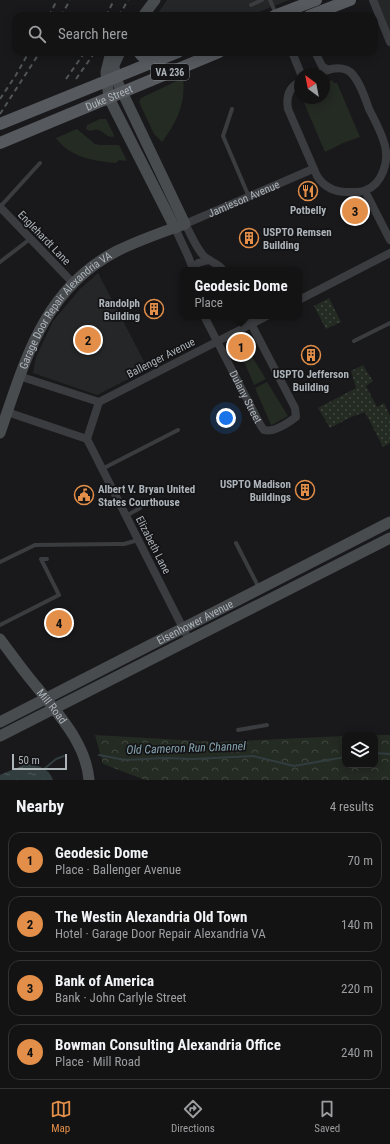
<!DOCTYPE html>
<html lang="en">
<head>
<meta charset="utf-8">
<style>
  :root { --surface:#131314; --page:#1c1c1d; --text:#f1f3f6; --muted:#9d9ea0; --line:#323234; --accent:#e38f49 }
  body { margin:0; font-family:"Roboto Condensed",sans-serif; background:var(--page); color:var(--text) }
  .controls { position:absolute; right:12px; bottom:12px; display:grid; overflow:hidden; border-radius:8px; box-shadow:0 2px 10px #0003 }
  .controls button { width:36px; height:36px; display:grid; place-items:center; padding:0; border:0; border-bottom:1px solid var(--line); background:var(--surface); color:var(--text); font:20px sans-serif }
  .compass { position:absolute; left:294px; top:68px; width:36px; height:36px; border-radius:50%; background:var(--surface); box-shadow:0 2px 10px #0003; rotate:328deg }
  .scale { position:absolute; left:12px; bottom:10px; width:55px; box-sizing:border-box; padding-left:4px; border:2px solid #acb3b9; border-top:0; font-size:11px; line-height:14px; white-space:nowrap; color:#acb3b9; -webkit-text-stroke:3px #141416; paint-order:stroke }
  .you { position:absolute; left:226px; top:418px; width:14px; height:14px; margin:-10px; border:3px solid #fff; border-radius:50%; background:#1a73e8; box-shadow:0 0 0 6px #1a73e833 }
  .badge { display:grid; place-items:center; width:26px; height:26px; border-radius:50%; background:var(--accent); color:#111; font-size:13px; font-weight:700 }
  .pin { position:absolute; translate:-50% -50%; border:2px solid #fff; box-shadow:0 1px 4px #0006 }
  .popup { position:absolute; left:180px; top:267px; width:122px; height:52px; box-sizing:border-box; display:grid; place-content:center; border-radius:8px; background:var(--surface); filter:drop-shadow(0 1px 3px #0005); font-size:13px; white-space:nowrap; color:var(--muted) }
  .popup b { font-size:15px; color:var(--text) }
  .popup::after { content:''; position:absolute; left:50%; top:100%; margin-left:-8px; border:8px solid transparent; border-top-color:var(--surface) }
  .list { margin:0; padding:0; list-style:none }
  h2 { display:flex; justify-content:space-between; align-items:center; height:52px; margin:0; padding:0 16px; font-size:17px }
  h2 small { font-size:13px; font-weight:400; color:var(--muted) }
  .list li { display:grid; grid-template-columns:26px 1fr auto; gap:12px; align-items:center; box-sizing:border-box; height:56px; margin:0 8px 8px; padding:0 8px; border:1px solid var(--line); border-radius:12px }
  .list b { display:block; font-size:15px; white-space:nowrap }
  .list p { margin:0; font-size:13px; white-space:nowrap; color:var(--muted) }
  .list em { font-size:13px; font-style:normal; color:var(--muted) }
  .icon { flex:none; width:22px; height:22px; fill:none; stroke:currentColor; stroke-width:2; stroke-linecap:round; stroke-linejoin:round }
  .map { position:relative; flex:none; width:390px; height:780px; overflow:hidden }
  .search { position:absolute; background:var(--surface); box-shadow:0 2px 10px #0003; left:12px; right:12px; top:12px; height:44px; display:flex; align-items:center; gap:10px; box-sizing:border-box; padding:0 14px; border-radius:12px; color:var(--muted); font-size:15px }
  .sheet { height:308px; background:var(--surface) }
  nav { display:flex; justify-content:space-around; align-items:center; box-sizing:border-box; height:56px; border-top:1px solid var(--line); background:var(--surface); font-size:11px; color:var(--muted) }
  nav a { display:grid; justify-items:center; gap:2px }
  nav .on { color:var(--accent) }
  .map>svg:first-child { display:block }
  .built { fill:#252628 }
  .green { fill:#242b23 }
  .forest { fill:url(#forest-crowns) }
  .park { fill:url(#park-dots) }
  .water { fill:url(#water-ripples) }
  .lines { fill:none; stroke-linecap:round; stroke-linejoin:round }
  .stream { stroke:#323d40; stroke-width:2 }
  .lane { stroke:#3a3c3f; stroke-width:4 }
  .street { stroke:#3a3c3f; stroke-width:8 }
  .secondary { stroke:#484c4f; stroke-width:11 }
  .primary { stroke:#565a5e; stroke-width:12 }
  .rail { stroke:#515558; stroke-width:2; stroke-dasharray:5 4; stroke-linecap:butt }
  .labels { text-anchor:middle; dominant-baseline:central; stroke-width:3.5; stroke-linejoin:round; paint-order:stroke }
  .shield { fill:#141416; stroke:#7e8388; stroke-width:1 }
  .shield-label { font-size:10px; font-weight:bold; fill:#acb3b9 }
  .street-label { font-size:11px; fill:#acb3b9; stroke:#141416 }
  .poi-label { font-size:11px; font-weight:bold; fill:#acb3b9; stroke:#141416 }
  .water-label { font-size:12px; font-style:italic; fill:#87a6b1; stroke:#141416 }
</style>
</head>
<body>
<div class="map">
<svg width="390" height="780" viewBox="0 0 390 780">
  <defs>
    <pattern id="forest-crowns" width="20" height="18" patternUnits="userSpaceOnUse"><rect width="20" height="18" fill="#242b23"/><path d="M2 6a3 3 0 1 1 6 0M12 15a3 3 0 1 1 6 0" fill="none" stroke="#414741"/></pattern>
    <pattern id="park-dots" width="8" height="8" patternUnits="userSpaceOnUse"><rect width="8" height="8" fill="#242b23"/><path d="M2 2h.1M6 6h.1" fill="none" stroke="#414741" stroke-width="1.8" stroke-linecap="round"/></pattern>
    <pattern id="water-ripples" width="26" height="14" patternUnits="userSpaceOnUse"><rect width="26" height="14" fill="#323d40"/><path d="M2 4q2-2 4 0t4 0M15 11q2-2 4 0t4 0" fill="none" stroke="#4d575a"/></pattern>
  </defs>
  <rect width="100%" height="100%" fill="#19191b"/>
  <path class="built" d="M167,0H289L249,16H156Z
    M374,0H390V37Z
    M98,273L148,369L97,395L33,373L36,357L53,321L80,289Z"/>
  <path class="green" d="M183,78C186,103 177,122 162,142L154,134L139,102L141,98Z
    M332,80L334,83H337L360,137L343,143L325,152L302,98H324V84Z
    M100,119H106L114,135L113,137C103,137 103,126 90,131L86,129L87,125Z
    M77,129L95,144L100,145H119L127,161L119,160L116,163C94,161 69,157 56,138Z
    M251,355L266,379L254,385L243,359Z
    M267,382L288,416L272,425H271L255,388Z"/>
  <path class="forest" d="M95,735L216,742L345,736V765H375V735H370H390V780H145L103,764Z"/>
  <path class="park" d="M329,298L341,322L326,329L314,306Z
    M363,365L373,381L366,386L377,407L384,403L390,416V443L383,447L365,412L351,417L330,428L318,408L356,388L351,371Z"/>
  <path class="water" d="M26,764C38,765 49,768 53,780H0V775Z"/>
  <g class="lines">
    <path class="stream" d="M375,753L390,754
      M99,755L125,760L165,758L194,759L253,756L294,766L345,757
      M44,769L56,759L64,756"/>
    <path class="lane" d="M270,0L276,14
      M251,5L262,0
      M232,109L223,136L249,197
      M0,207L40,163
      M0,262L30,239
      M354,341L390,323
      M102,469L178,430
      M126,516L140,508
      M236,543L259,588
      M0,562L35,545L115,544H124L138,540
      M0,625L59,595L41,559H47
      M238,730L267,725"/>
    <g class="street">
      <path d="M373,0L390,42"/>
      <path d="M292,52L301,74"/>
      <path d="M315,52L322,66L328,70"/>
      <path d="M300,82C289,87 286,97 288,109L317,176C324,187 334,192 347,192C353,192 360,193 366,190C382,184 389,162 385,146C382,133 375,121 369,109C365,98 358,75 347,70C336,66 326,70 317,74"/>
      <path d="M365,191L390,240"/>
      <path d="M0,207L73,283"/>
      <path d="M175,228L188,256L193,269"/>
      <path d="M192,270L198,263L209,260"/>
      <path id="s1" d="M223,270C218,263 209,262 203,255C195,246 191,234 185,224L313,169"/>
      <path d="M299,300L390,253"/>
      <path id="s2" d="M204,316L261,426L264,430C274,433 288,423 296,417L295,408L247,316"/>
      <path d="M19,376L99,402"/>
      <path d="M7,412L87,439"/>
      <path d="M87,439L99,402L267,316"/>
      <path d="M87,439L189,640"/>
    </g>
    <g class="secondary">
      <path d="M143,16L155,0"/>
      <path d="M110,56L106,72L109,98L175,228"/>
      <path id="s3" d="M0,433C25,361 43,289 117,251C139,240 163,232 185,224L115,77L114,65L120,52"/>
      <path id="s4" d="M0,639C12,655 23,671 36,686C58,714 86,743 89,780"/>
      <path id="s5" d="M0,722L390,522"/>
      <path d="M0,736L390,538"/>
    </g>
    <g class="primary">
      <path d="M274,16L316,0"/>
      <path d="M309,16L350,0"/>
      <path d="M139,52C144,59 149,61 158,60"/>
      <path d="M0,124L178,52"/>
      <path id="s6" d="M0,143L219,52"/>
    </g>
    <path class="rail" d="M49,16L57,0
      M61,16L70,0
      M106,16L114,0
      M119,16L128,0
      M66,79L85,52
      M76,79L95,52
      M0,99L16,75L29,52
      M0,114L40,52"/>
  </g>
  <defs>
    <symbol id="restaurant-ring" viewBox="-11 -11 22 22"><circle r="9.5" fill="#141416" stroke="#e38f49" stroke-width="1.5"/><path d="M-5-6h1v4h1v-4h1v4h1v-4h1v5L-1.5 .5V6h-2V.5L-5-1ZM5-6V6H3V1.5H1.5Q1.5-4 5-6Z" fill="#e38f49"/></symbol>
    <symbol id="building-ring" viewBox="-11 -11 22 22"><circle r="9.5" fill="#141416" stroke="#e38f49" stroke-width="1.5"/><path d="M-4-6H4V6H1V3H-1V6H-4ZM-2.5-4.3h1.7v1.8h-1.7ZM.8-4.3h1.7v1.8H.8ZM-2.5-1h1.7V.8h-1.7ZM.8-1h1.7V.8H.8Z" fill="#e38f49"/></symbol>
    <symbol id="civic-ring" viewBox="-11 -11 22 22"><circle r="9.5" fill="#141416" stroke="#e38f49" stroke-width="1.5"/><path d="M-.6-6.5H3V-4.5H.6V-3L4-1V1h2V6H-6V1h2V-1L-.6-3ZM-1.2 2.5V6h2.4V2.5Z" fill="#e38f49"/></symbol>
  </defs>
  <g fill-rule="evenodd">
    <use href="#restaurant-ring" x="297" y="180" width="22" height="22"/>
    <use href="#building-ring" x="238" y="227" width="22" height="22"/>
    <use href="#building-ring" x="143" y="298" width="22" height="22"/>
    <use href="#building-ring" x="300" y="344" width="22" height="22"/>
    <use href="#building-ring" x="294" y="479" width="22" height="22"/>
    <use href="#civic-ring" x="73" y="484" width="22" height="22"/>
  </g>
  <g class="labels">
    <rect class="shield" x="151" y="64" width="38" height="16" rx="3"/>
    <g class="shield-label">
      <text x="170" y="72">VA 236</text>
    </g>
    <g class="street-label">
      <text stroke="none"><textPath href="#s6" startOffset="118">Duke Street</textPath></text>
      <text stroke="none"><textPath href="#s1" startOffset="125">Jamieson Avenue</textPath></text>
      <text transform="translate(44 238) rotate(46)">Englehardt Lane</text>
      <text stroke="none"><textPath href="#s3" startOffset="142">Garage Door Repair Alexandria VA</textPath></text>
      <text transform="translate(161 358) rotate(-27)">Ballenger Avenue</text>
      <text stroke="none"><textPath href="#s2" startOffset="91">Dulany Street</textPath></text>
      <text transform="translate(153 545) rotate(63)">Elizabeth Lane</text>
      <text stroke="none"><textPath href="#s5" startOffset="219">Eisenhower Avenue</textPath></text>
      <text stroke="none"><textPath href="#s4" startOffset="85">Mill Road</textPath></text>
    </g>
    <g class="poi-label">
      <text x="308" y="210">Potbelly</text>
      <text x="263" y="232" text-anchor="start">USPTO Remsen<tspan x="263" dy="13">Building</tspan></text>
      <text x="140" y="303" text-anchor="end">Randolph<tspan x="140" dy="13">Building</tspan></text>
      <text x="311" y="374">USPTO Jefferson<tspan x="311" dy="13">Building</tspan></text>
      <text x="291" y="484" text-anchor="end">USPTO Madison<tspan x="291" dy="13">Buildings</tspan></text>
      <text x="98" y="489" text-anchor="start">Albert V. Bryan United<tspan x="98" dy="13">States Courthouse</tspan></text>
    </g>
    <g class="water-label">
      <text transform="translate(186 748) rotate(-2)">Old Cameron Run Channel</text>
    </g>
  </g>
</svg>
<div class="controls">
<button><svg class="icon" aria-label="layers" viewBox="0 0 24 24"><path d="M12 4l9 5-9 5-9-5zM3 14l9 5 9-5"/></svg></button>
</div>
<svg class="compass" viewBox="-18 -18 36 36"><path d="M0-13l5 13h-10z" fill="#e53935"/><path d="M0 13l5-13h-10z" fill="#9d9ea0"/></svg>
<div class="scale">50 m</div>
<div class="you"></div>
<div class="pin badge" style="left:241px;top:347px">1</div>
<div class="popup"><b>Geodesic Dome</b>Place</div>
<div class="pin badge" style="left:88px;top:340px">2</div>
<div class="pin badge" style="left:355px;top:211px">3</div>
<div class="pin badge" style="left:59px;top:623px">4</div>
<div class="search"><svg class="icon" aria-label="search" viewBox="0 0 24 24"><circle cx="10" cy="10" r="6"/><path d="M15 15l6 6"/></svg>Search here</div>
</div>
<section class="sheet">
<h2>Nearby<small>4 results</small></h2>
<ul class="list">
<li><span class="badge">1</span><div><b>Geodesic Dome</b><p>Place · Ballenger Avenue</p></div><em>70 m</em></li>
<li><span class="badge">2</span><div><b>The Westin Alexandria Old Town</b><p>Hotel · Garage Door Repair Alexandria VA</p></div><em>140 m</em></li>
<li><span class="badge">3</span><div><b>Bank of America</b><p>Bank · John Carlyle Street</p></div><em>220 m</em></li>
<li><span class="badge">4</span><div><b>Bowman Consulting Alexandria Office</b><p>Place · Mill Road</p></div><em>240 m</em></li>
</ul>
</section>
<nav>
<a class="on"><svg class="icon" aria-label="map" viewBox="0 0 24 24"><path d="M3 6l6-2 6 2 6-2v14l-6 2-6-2-6 2zM9 4v14M15 6v14"/></svg>Map</a>
<a><svg class="icon" aria-label="directions" viewBox="0 0 24 24"><path d="M12 3l9 9-9 9-9-9zM9 14v-3h6M13 9l2 2-2 2"/></svg>Directions</a>
<a><svg class="icon" aria-label="saved" viewBox="0 0 24 24"><path d="M7 4h10v16l-5-4-5 4z"/></svg>Saved</a>
</nav>
</body>
</html>
